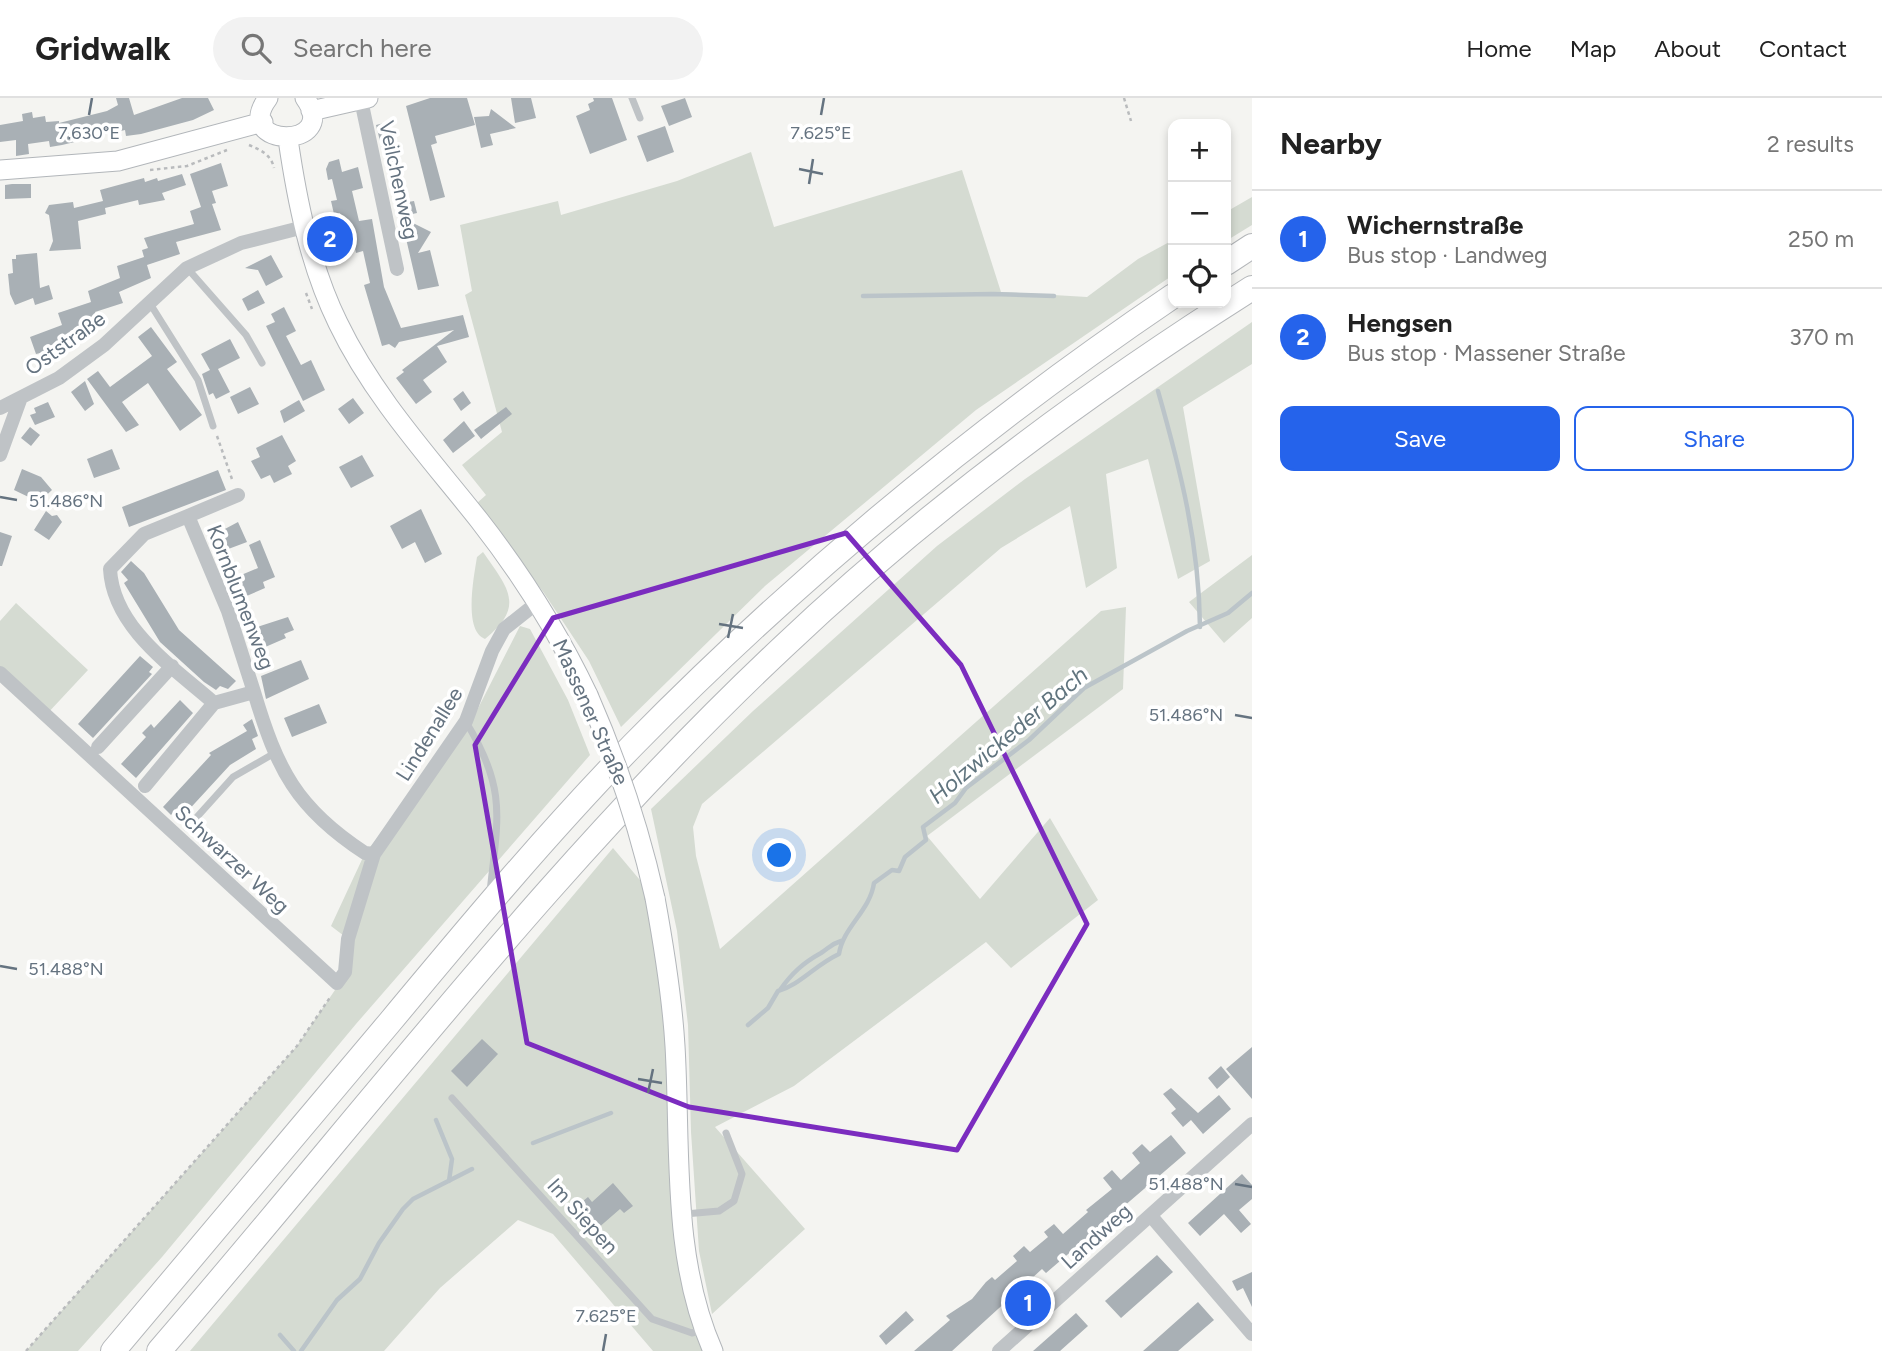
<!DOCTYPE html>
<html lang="en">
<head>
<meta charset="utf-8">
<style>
  :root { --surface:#fff; --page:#f2f2f2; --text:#222; --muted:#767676; --line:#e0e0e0; --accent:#2563eb }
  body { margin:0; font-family:Figtree,sans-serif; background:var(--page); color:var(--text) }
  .controls { position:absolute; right:21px; top:21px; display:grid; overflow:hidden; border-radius:14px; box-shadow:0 4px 10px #0003 }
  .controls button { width:63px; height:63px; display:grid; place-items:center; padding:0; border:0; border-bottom:2px solid var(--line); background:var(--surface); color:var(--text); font:35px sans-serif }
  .you { position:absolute; left:780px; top:758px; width:24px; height:24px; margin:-18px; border:5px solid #fff; border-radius:50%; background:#1a73e8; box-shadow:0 0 0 10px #1a73e833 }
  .badge { display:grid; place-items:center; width:46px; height:46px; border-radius:50%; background:var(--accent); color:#fff; font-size:23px; font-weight:700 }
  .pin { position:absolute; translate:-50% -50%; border:4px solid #fff; box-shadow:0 2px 7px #0006 }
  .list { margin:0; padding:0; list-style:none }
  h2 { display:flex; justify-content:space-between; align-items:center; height:91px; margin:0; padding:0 28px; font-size:30px }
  h2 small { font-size:23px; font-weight:400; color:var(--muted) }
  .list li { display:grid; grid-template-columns:46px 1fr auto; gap:21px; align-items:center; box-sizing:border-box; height:98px; padding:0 28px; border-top:2px solid var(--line) }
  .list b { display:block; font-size:26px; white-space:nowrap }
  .list p { margin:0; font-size:23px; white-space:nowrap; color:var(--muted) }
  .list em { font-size:23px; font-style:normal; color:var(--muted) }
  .actions { display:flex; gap:14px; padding:21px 28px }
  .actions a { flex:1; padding:16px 0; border:2px solid var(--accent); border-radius:14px; text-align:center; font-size:24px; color:var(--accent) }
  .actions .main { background:var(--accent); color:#fff }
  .icon { flex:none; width:38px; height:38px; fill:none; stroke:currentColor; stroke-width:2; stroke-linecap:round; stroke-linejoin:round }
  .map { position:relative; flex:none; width:1252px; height:1253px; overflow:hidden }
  header { display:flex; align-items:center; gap:42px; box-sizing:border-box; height:98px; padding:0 35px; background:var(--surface); border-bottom:2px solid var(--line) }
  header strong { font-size:33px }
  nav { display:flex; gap:38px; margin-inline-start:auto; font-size:24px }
  .search { width:490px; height:63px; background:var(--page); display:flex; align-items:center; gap:18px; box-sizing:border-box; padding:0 24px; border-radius:38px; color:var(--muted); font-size:26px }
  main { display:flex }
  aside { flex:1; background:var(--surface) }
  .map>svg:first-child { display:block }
  .green { fill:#d5dbd2 }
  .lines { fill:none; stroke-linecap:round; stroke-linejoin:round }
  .stream { stroke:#bbc4c9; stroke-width:4.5 }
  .building { fill:#a9b0b5 }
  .secondary-casing { stroke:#b2b6ba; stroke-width:21 }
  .highway-casing { stroke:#b4b7ba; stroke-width:26 }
  .path { stroke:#b9bbbd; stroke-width:2.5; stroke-dasharray:3.5 3.5; stroke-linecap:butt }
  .lane { stroke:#bfc3c6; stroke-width:7 }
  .street { stroke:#bfc3c6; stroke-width:14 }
  .secondary { stroke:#fff; stroke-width:19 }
  .highway { stroke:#fff; stroke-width:24 }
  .secondary-bridge-casing { stroke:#b2b6ba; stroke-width:21; stroke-linecap:butt }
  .secondary-bridge { stroke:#fff; stroke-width:19 }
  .marked { fill:none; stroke:#7b2cbf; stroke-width:5; stroke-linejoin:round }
  .ticks { fill:none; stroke:#657380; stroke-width:2.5 }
  .labels { text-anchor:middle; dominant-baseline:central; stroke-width:7; stroke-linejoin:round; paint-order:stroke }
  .street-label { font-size:21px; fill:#657380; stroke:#fff }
  .water-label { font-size:23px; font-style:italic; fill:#60747e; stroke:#fff }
  .ticks-label { font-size:18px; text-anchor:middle; fill:#657380; stroke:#fff; stroke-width:7; stroke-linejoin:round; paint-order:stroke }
</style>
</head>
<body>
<header>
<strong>Gridwalk</strong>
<div class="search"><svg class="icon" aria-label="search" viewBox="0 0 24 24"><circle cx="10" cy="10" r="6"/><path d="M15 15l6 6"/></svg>Search here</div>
<nav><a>Home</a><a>Map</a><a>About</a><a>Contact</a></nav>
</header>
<main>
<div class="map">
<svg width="1252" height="1253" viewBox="0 0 1252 1253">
  <rect width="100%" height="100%" fill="#f4f4f1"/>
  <path class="green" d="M751,54L774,129L962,72L1001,194L1087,199L1138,161L1173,142V177L976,312L765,488L621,629L589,563L544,495L476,406L486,397L462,367L502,334L465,197L472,193L460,127L558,103L561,117L677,83Z
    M1252,99V127L1226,143V114Z
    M1252,224V266L1183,309L1210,463L1178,481L1148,361L1106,376L1117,470L1086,490L1070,408L1001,450L702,706L693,729L696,758L720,851L1101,513L1126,509L1123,591L927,738L980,801L1050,720L1098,802L1011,870L986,844L794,988L715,1029L805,1131L712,1216L699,1153L691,1034L688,927L677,833L651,711L753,613L937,448L1025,381Z
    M483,454C508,490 526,508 485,541C463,533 474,478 477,459Z
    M1252,457V520L1224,545L1189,504Z
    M16,505L88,572L46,617L0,574V523Z
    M520,528L530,531L568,602L590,657L356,926L162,1159L78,1253H26L297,948L335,892L348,841L331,828L365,755L467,632Z
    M613,750L655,800L682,1116L713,1253H653L553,1136L518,1122L440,1190L384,1253H190Z"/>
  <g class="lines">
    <path class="stream" d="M863,198L993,196L1054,198
      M1158,293C1181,374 1199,445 1200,529
      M780,892C792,875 803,865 821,855C829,850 831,846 841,843
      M748,927L768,910L778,893C800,887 815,867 839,856C843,829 870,813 874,785L892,772L899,773L905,759L926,742L923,729L955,705L966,690L1029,642L1084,590L1187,533L1228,515L1252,495
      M436,1022L452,1061L449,1083
      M533,1045L611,1015
      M280,1237L294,1253
      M301,1253L337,1202L360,1181L379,1145L403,1111L413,1101L472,1071"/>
  </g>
  <path class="building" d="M116,0H129L134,17L182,0H208L214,12L193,22L141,36L126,38L125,32L62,47L50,49L49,43L28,46L29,56L16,58V42L0,44V27L23,23L22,16L32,14L33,20L45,18L46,24L59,23V25L107,13L118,7Z
    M430,0H467L475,27L435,38L437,45L431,47L445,99L430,103L406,8Z
    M511,0H531L536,20L515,25Z
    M593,0H612L627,42L590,56L576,18L590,12L588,6L594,3Z
    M685,0L692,19L669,28L661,8Z
    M491,11L516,30L490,36L493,47L481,50L474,19L489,18Z
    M388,24L408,104L414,103L417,115L399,119L376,27Z
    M665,28L674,54L647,64L637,38Z
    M339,61L342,74L358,69L363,90L352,93L359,123L372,121L384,189L401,230L463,217L469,239L437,248L447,264L423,282L432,294L416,306L396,280L404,274L402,272L454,232L399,244L395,250L389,246L382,248L364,187L370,185L363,153L356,155L350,126L343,127L340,115L334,116L331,103L337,102L332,81L328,82L326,71L329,64Z
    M221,65L228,88L212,93L216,105L212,106L221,132L176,144L180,156L147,167L151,180L119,194L123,205L95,214L99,226L59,241L62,250L36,256L30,239L62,227L58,215L91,204L88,193L120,180L117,168L144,159L142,152L148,150L144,140L194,126L190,113L201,109L190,76Z
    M182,76L186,87L162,95L165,102L139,107L138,102L105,110L106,116L78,123L81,151L49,153L53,143L49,117L45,115L49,107L73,104L74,110L103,103L100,92L144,80L145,84L157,80L158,83Z
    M12,86H31V100L5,101V87Z
    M401,119L431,134L418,155L430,152L439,188L418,192Z
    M37,155L40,190L49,187L53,201L35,207L33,200L15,207L10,196L8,176L13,175L12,161H16V157Z
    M271,157L283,179L266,188L258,172L245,170Z
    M258,192L265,205L248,213L242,201Z
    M284,209L296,233L286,238L301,267L311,262L325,292L303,303L266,228L275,224L271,216Z
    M151,229L177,264L167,271L202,317L180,333L148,285L122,304L139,327L126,334L87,281L98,273L110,289L152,258L138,239Z
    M230,241L240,260L218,271L230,294L216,301L213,295L209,297L202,276L210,272L201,256Z
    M85,283L94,306L85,313L71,294Z
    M250,289L259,306L238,316L230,299Z
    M463,293L471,305L461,313L453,301Z
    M353,300L364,315L349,326L338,311Z
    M299,302L305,313L284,325L280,313Z
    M48,304L55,319L35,327L30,317L36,315L34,310Z
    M506,309L512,316L481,341L474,332Z
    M464,323L475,338L453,355L443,342Z
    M30,329L40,337L31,348L21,340Z
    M282,337L296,363L288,368L292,376L274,385L270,377L261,381L251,363L260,359L256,350Z
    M112,351L120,371L94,380L87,361Z
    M362,357L374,378L351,390L339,369Z
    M22,371L41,379L52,392L39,404L14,392Z
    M218,372L226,392L129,429L122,409Z
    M421,411L442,456L425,465L415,444L402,451L390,428Z
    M46,413L52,418L57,417L62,424L49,442L34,432Z
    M238,424L247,444L223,453L221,448L213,452L208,440Z
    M0,434L12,438L2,468H0Z
    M260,442L275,479L263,484L265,490L242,500L234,480L258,470L249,447Z
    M131,463L144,475L179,532L236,583L228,591L220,588L216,592L204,584L160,544L124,485L128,482L121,474Z
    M288,519L294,532L284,536L286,540L263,550L254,530Z
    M140,558L153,569L149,574L152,576L93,640L78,626Z
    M301,562L309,581L266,601L261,578Z
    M180,602L193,615L136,680L121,666L146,639L142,635L151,626L154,630Z
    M319,606L327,625L292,639L284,620Z
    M252,621L258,638L252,641L256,651L230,667L184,717L177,710L171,717L163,709L211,657L209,655L247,633L243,627Z
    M482,941L498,956L467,989L451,973Z
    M1252,949V1001L1226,971Z
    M1221,968L1230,979L1217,991L1208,980Z
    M1171,990L1198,1015L1219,997L1231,1011L1203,1036L1191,1022L1183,1029L1171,1015L1176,1011L1163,996Z
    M1171,1037L1186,1055L1046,1175L1042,1171L952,1253H914L950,1222L946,1218L972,1201L986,1184L992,1179L995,1182L1017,1163L1013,1158L1024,1148L1030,1154L1048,1139L1044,1134L1054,1126L1063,1136L1088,1114L1086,1112L1112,1091L1103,1080L1112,1072L1121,1082L1140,1065L1132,1055L1142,1046L1150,1054Z
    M1242,1076L1252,1087V1101L1239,1112L1251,1126L1241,1135L1224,1116L1200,1138L1188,1125Z
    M613,1085L633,1108L624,1115L620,1111L597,1131L577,1108L588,1099L592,1104Z
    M1157,1157L1173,1174L1121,1220L1105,1203Z
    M1252,1174V1209L1243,1190L1237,1193L1232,1183Z
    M1198,1204L1214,1222L1178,1253H1143Z
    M906,1213L914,1222L886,1247L879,1238Z
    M1076,1215L1088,1228L1060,1253H1033Z"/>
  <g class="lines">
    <defs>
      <path id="secondary" d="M268,0C230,51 342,52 305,0
        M311,13L368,0
        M288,41C297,103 310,168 338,225C373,298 429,359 479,422C522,477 558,534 588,597
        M0,72L118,63L263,24
        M655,800C664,849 672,898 675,948C681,1049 671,1158 713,1253"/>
      <path id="highway" d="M1226,165L1252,148
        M113,1253C206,1144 298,1034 390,924C469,829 548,734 634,646C799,478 978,330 1173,198
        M159,1253C364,1016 553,765 782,550C925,414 1086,295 1252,190"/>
    </defs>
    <use href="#secondary" class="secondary-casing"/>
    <use href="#highway" class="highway-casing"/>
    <path class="path" d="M1124,0L1131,23
      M249,47C260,52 271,56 274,70
      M150,72L187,68L227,52
      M306,195L312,211
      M217,338L233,384
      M26,1253L297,948L331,898"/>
    <path class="lane" d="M632,0L640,20
      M188,171L246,237L262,265
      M149,204L198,282L213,328
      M466,624C507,691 498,719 490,794
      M187,730L233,679L273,656
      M452,1000L652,1221L692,1235L703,1232
      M685,1116L719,1113L734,1103L742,1076L726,1035"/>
    <path class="street" d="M361,2L397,171
      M0,310L59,280L104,247L187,170L241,145L304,129
      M0,357L20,302
      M188,418L238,397
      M0,575L337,885L345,874L348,841L374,756L466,623L492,553L504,531L538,504
      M254,594L228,513L188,418L144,436L110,471C113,530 173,569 214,605L254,594C277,671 296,710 365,755L374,756
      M98,649L172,568
      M145,688L214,605
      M1151,1118L1252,1236
      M999,1253L1252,1026"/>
    <use href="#secondary" class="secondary"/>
    <use href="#highway" class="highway"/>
    <defs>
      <path id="secondary-bridge" d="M588,597C617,663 639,729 655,800"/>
    </defs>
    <use href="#secondary-bridge" class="secondary-bridge-casing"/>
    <use href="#secondary-bridge" class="secondary-bridge"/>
  </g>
  <path class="marked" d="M846,435L961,567L1087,826L957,1052L689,1009L527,945L475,647L553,520Z"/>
  <path class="ticks" d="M89,17L92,0M821,17L824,0M799,71L823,76M809,86L813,61M0,399L17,402M719,526L743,530M728,540L733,516M1235,617L1252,620M0,868L17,871M638,981L662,985M648,995L653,971M1235,1086L1252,1089M603,1253L606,1236"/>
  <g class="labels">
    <g class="street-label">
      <text transform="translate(399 82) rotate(78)">Veilchenweg</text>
      <text transform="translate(65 245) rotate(-36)">Oststraße</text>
      <text transform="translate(241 499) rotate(69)">Kornblumenweg</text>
      <text transform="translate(591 614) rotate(66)">Massener Straße</text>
      <text transform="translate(429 636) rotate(-58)">Lindenallee</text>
      <text transform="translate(232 761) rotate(43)">Schwarzer Weg</text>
      <text transform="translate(583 1118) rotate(48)">Im Siepen</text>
      <text transform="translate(1096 1138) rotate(-42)">Landweg</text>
    </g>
    <g class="water-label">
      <text transform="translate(1008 637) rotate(-40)">Holzwickeder Bach</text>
    </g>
  </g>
  <g class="ticks-label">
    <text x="821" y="41">7.625°E</text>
    <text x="89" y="41">7.630°E</text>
    <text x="66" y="409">51.486°N</text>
    <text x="1186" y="623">51.486°N</text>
    <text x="66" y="877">51.488°N</text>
    <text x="1186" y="1092">51.488°N</text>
    <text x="606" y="1224">7.625°E</text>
  </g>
</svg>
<div class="controls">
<button>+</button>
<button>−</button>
<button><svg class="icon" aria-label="locate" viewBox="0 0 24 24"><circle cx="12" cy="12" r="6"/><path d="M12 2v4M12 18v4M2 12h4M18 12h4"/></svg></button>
</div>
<div class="you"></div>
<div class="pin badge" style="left:1028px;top:1205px">1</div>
<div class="pin badge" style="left:330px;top:141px">2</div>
</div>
<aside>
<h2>Nearby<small>2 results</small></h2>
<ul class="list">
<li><span class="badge">1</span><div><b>Wichernstraße</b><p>Bus stop · Landweg</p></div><em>250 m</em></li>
<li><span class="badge">2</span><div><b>Hengsen</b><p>Bus stop · Massener Straße</p></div><em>370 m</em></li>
</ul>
<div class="actions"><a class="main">Save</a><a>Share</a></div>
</aside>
</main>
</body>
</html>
